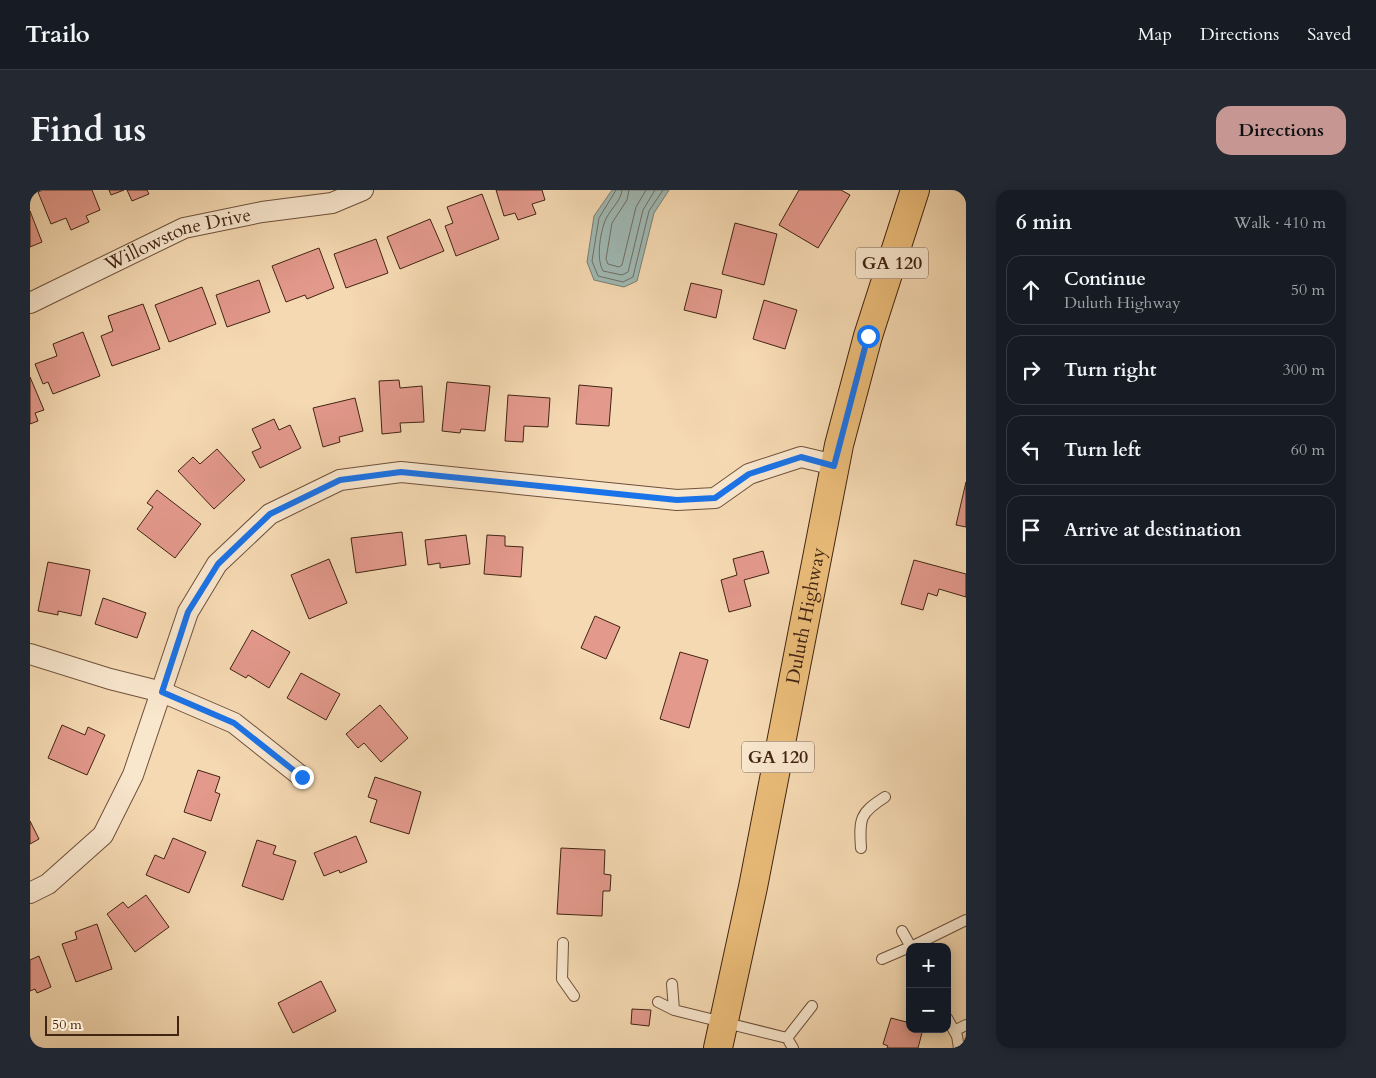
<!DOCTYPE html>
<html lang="en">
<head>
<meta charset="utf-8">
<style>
  :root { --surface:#171b24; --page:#242831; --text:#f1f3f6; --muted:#9ea1a6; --line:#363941; --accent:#c59692 }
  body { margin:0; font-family:Cardo,serif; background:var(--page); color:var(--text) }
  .controls { position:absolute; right:15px; bottom:15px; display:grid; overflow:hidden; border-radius:10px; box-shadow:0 2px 12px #0003 }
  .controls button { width:45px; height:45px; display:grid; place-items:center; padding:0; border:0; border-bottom:1px solid var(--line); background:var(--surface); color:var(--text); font:25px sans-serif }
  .scale { position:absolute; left:15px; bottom:12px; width:134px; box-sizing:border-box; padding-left:5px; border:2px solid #412412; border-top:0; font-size:14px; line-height:18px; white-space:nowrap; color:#412412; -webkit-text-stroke:4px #f8e6cd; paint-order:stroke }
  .stop { position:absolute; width:15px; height:15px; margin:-11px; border:4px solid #1a73e8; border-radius:50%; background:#fff }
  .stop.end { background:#1a73e8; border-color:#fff; box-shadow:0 1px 5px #0008 }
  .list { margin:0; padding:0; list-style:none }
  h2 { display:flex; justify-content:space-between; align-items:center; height:65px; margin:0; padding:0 20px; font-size:21px }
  h2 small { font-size:16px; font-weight:400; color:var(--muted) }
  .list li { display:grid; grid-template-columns:32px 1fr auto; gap:15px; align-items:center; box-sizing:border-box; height:70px; margin:0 10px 10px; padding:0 10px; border:1px solid var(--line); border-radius:15px }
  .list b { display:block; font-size:19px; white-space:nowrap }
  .list p { margin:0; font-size:16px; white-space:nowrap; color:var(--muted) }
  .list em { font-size:16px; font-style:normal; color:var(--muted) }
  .icon { flex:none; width:28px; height:28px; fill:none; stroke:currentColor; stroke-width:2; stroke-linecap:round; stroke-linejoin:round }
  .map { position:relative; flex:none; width:936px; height:858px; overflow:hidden; border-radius:15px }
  header { display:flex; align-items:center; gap:30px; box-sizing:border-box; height:70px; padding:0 25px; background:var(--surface); border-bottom:1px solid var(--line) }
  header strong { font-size:24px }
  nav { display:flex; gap:28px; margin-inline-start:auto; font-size:18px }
  .intro { display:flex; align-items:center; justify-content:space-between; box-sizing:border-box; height:120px; padding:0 30px }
  h1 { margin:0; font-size:35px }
  .button { padding:12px 22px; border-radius:15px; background:var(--accent); color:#111; font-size:18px; font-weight:700 }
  main { display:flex; gap:30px; padding:0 30px }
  aside { flex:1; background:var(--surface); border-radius:15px; box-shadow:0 2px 12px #0003 }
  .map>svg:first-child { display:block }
  .water { fill:#9fb9b4; stroke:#797d73 }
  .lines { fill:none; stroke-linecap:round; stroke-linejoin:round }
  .shore { stroke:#706e63; stroke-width:1 }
  .building { fill:#e3998c; stroke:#412412 }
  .service-casing { stroke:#6e513a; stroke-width:12 }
  .minor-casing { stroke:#6e513a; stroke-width:22 }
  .primary-casing { stroke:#412412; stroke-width:30 }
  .service { stroke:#f8e6cd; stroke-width:10 }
  .minor { stroke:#f8e6cd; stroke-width:20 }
  .primary { stroke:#eabc79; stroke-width:28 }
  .route { stroke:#1a73e8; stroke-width:6 }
  .labels { text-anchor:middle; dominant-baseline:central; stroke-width:4; stroke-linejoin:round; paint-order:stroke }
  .shield { fill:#f8e6cd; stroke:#785e4a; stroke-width:1 }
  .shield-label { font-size:18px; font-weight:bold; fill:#412412 }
  .street-label { font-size:19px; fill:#412412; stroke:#f8e6cd }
</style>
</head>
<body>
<header>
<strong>Trailo</strong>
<nav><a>Map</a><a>Directions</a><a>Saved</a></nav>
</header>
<div class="intro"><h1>Find us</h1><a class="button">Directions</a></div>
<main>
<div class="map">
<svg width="936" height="858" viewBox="0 0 936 858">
  <rect width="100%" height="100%" fill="#f5d9b2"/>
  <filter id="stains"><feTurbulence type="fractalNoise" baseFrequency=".004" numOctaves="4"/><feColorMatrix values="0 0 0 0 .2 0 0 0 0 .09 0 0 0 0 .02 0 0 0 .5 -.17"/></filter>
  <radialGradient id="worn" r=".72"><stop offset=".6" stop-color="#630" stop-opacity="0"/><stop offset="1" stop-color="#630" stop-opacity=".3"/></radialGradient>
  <path class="water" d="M582,0H639L624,23L607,91L594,97L564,90L557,72L564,26Z"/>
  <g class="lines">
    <path class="shore" d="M586,0L569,28L562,71L568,86L593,92L603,87L619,21L633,0
      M592,0C591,12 579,20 575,31C570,44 566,69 573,81L592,85L598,82L613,20L625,0
      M599,0L597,10L582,33L576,69L578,74L589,77L592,75L606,17L616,0"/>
  </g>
  <path class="building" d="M13,0H62L70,20L56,26L59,32L41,40L36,28L21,34L8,2Z
    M79,0H94L81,5Z
    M97,0H117L119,4L102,11Z
    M466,0H512L515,10L502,14L506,24L488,30L485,23L474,26Z
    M769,0H811L820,5L788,58L749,35Z
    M452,4L469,49L426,66L415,36L423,33L417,17Z
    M0,21L12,52L0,57Z
    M400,29L414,61L370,79L357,47Z
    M705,33L747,44L734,95L692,84Z
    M346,49L358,83L316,98L304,64Z
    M289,58L304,98L277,109L275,105L256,112L242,76Z
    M229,90L240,122L197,137L186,105Z
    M661,93L692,100L686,128L654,120Z
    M172,97L186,134L139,152L125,115Z
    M734,110L767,120L755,159L723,149Z
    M113,114L130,159L82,176L71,146L83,141L78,126Z
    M53,142L70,186L23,204L18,192L13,194L5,174L27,166L23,154Z
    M0,187L14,220L5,223L8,231L0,234Z
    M369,190L370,198L392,196L394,232L370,233L371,242L352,244L349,191Z
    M417,192L460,196L455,241L431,239L430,243L412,241Z
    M549,195L582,198L579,236L546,234Z
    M478,205L520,208L518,237L494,236L493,252L475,251Z
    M325,208L333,241L309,247L310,252L293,257L283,218Z
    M244,229L249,240L260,235L271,258L230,278L222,262L231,258L222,239Z
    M187,259L215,290L184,319L148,281L163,267L170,274Z
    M936,292V337L926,335Z
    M127,300L171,334L145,368L107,339L123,317L117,313Z
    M372,342L376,375L326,383L321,348Z
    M436,345L440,374L410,378V373L398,375L395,350Z
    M457,345L475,346V356L493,357L491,387L454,384Z
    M733,361L739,383L714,390L721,416L699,422L691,390L707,385L703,369Z
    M299,369L317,413L279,429L261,385Z
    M884,370L936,384V407L909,399L907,406L898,403L893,420L871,414Z
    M18,372L60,380L51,426L28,421V425L8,421Z
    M73,408L116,423L107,448L65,434Z
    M565,426L590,437L576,469L551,458Z
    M222,440L260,462L239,498L218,485L216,488L200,479Z
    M650,462L678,470L659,538L630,529Z
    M271,483L310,504L296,530L257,508Z
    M350,515L378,548L351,572L334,553L328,558L316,544Z
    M32,535L55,545L58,537L75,545L57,585L18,568Z
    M168,580L190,587L185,602L190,604L181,631L154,622Z
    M345,587L391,602L379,644L340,632L347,610L338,607Z
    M0,631L9,649L0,654Z
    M326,646L337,672L310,683L309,680L294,686L284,663Z
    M143,648L176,662L159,703L116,685L125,665L134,669Z
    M227,650L246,656L243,664L266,671L253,710L212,696Z
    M531,658L575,660L574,684L581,685L580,701H573L572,726L527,724Z
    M116,705L139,737L105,762L77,724L93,712L98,718Z
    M67,734L82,779L46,792L32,754L47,749L45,742Z
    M9,766L21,797L7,803L5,799L0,801V770Z
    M291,791L306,821L263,843L248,813Z
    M602,819L621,820L619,836L601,834Z
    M861,828L880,833V839H893L888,858H857L858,856L853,854Z"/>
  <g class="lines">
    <defs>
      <path id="service" d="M831,658C829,628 830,623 855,607
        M872,741L881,757
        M533,753L532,789L544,806
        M881,757L936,730
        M852,769L880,757
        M642,794L644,820
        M628,812L644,820L757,848L763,858
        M917,828L927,846L929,858
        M924,841L936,835
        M757,848L782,816"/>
      <g id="minor">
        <path id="s1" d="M0,113L154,38L232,22L302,13L333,0"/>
        <path d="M0,464L80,489L132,502L204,533L272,587"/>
        <path d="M0,703L18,694L73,645L103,585L158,422L187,374L240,324L310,290L371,282L647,310L685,308L719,284L771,267L805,275"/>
      </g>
      <g id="primary">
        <path id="s2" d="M688,858L723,697L809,255L838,146L885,0"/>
      </g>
    </defs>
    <use href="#service" class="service-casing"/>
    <use href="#minor" class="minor-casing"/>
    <use href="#primary" class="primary-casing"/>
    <use href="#service" class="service"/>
    <use href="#minor" class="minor"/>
    <use href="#primary" class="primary"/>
  </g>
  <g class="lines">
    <path class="route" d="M272,587L204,533L132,502L158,422L188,374L240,324L310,290L371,282L647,310L685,308L719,284L771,267L804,276L838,146"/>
  </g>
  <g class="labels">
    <g class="shield">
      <rect x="826" y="57.5" width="72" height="31" rx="4"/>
      <rect x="712" y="551.5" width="72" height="31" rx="4"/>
    </g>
    <g class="shield-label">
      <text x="862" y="73">GA 120</text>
      <text x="748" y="567">GA 120</text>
    </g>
    <g class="street-label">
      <text stroke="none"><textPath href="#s1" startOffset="162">Willowstone Drive</textPath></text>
      <text stroke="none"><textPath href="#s2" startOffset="441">Duluth Highway</textPath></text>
    </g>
  </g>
  <rect width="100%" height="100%" filter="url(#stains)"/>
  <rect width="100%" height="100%" fill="url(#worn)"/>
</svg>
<div class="controls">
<button>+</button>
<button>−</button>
</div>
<div class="scale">50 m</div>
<div class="stop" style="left:838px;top:146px"></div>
<div class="stop end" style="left:272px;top:587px"></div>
</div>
<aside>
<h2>6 min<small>Walk · 410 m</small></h2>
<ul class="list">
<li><svg class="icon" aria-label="ahead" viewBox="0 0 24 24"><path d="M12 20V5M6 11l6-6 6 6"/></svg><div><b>Continue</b><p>Duluth Highway</p></div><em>50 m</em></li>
<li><svg class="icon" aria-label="right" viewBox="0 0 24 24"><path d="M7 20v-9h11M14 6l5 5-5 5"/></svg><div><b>Turn right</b></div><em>300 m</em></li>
<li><svg class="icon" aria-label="left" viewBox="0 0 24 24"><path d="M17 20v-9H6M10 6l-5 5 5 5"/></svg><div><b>Turn left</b></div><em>60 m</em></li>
<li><svg class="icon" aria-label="arrive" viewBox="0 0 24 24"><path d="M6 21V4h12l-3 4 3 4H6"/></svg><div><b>Arrive at destination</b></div></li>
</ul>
</aside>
</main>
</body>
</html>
